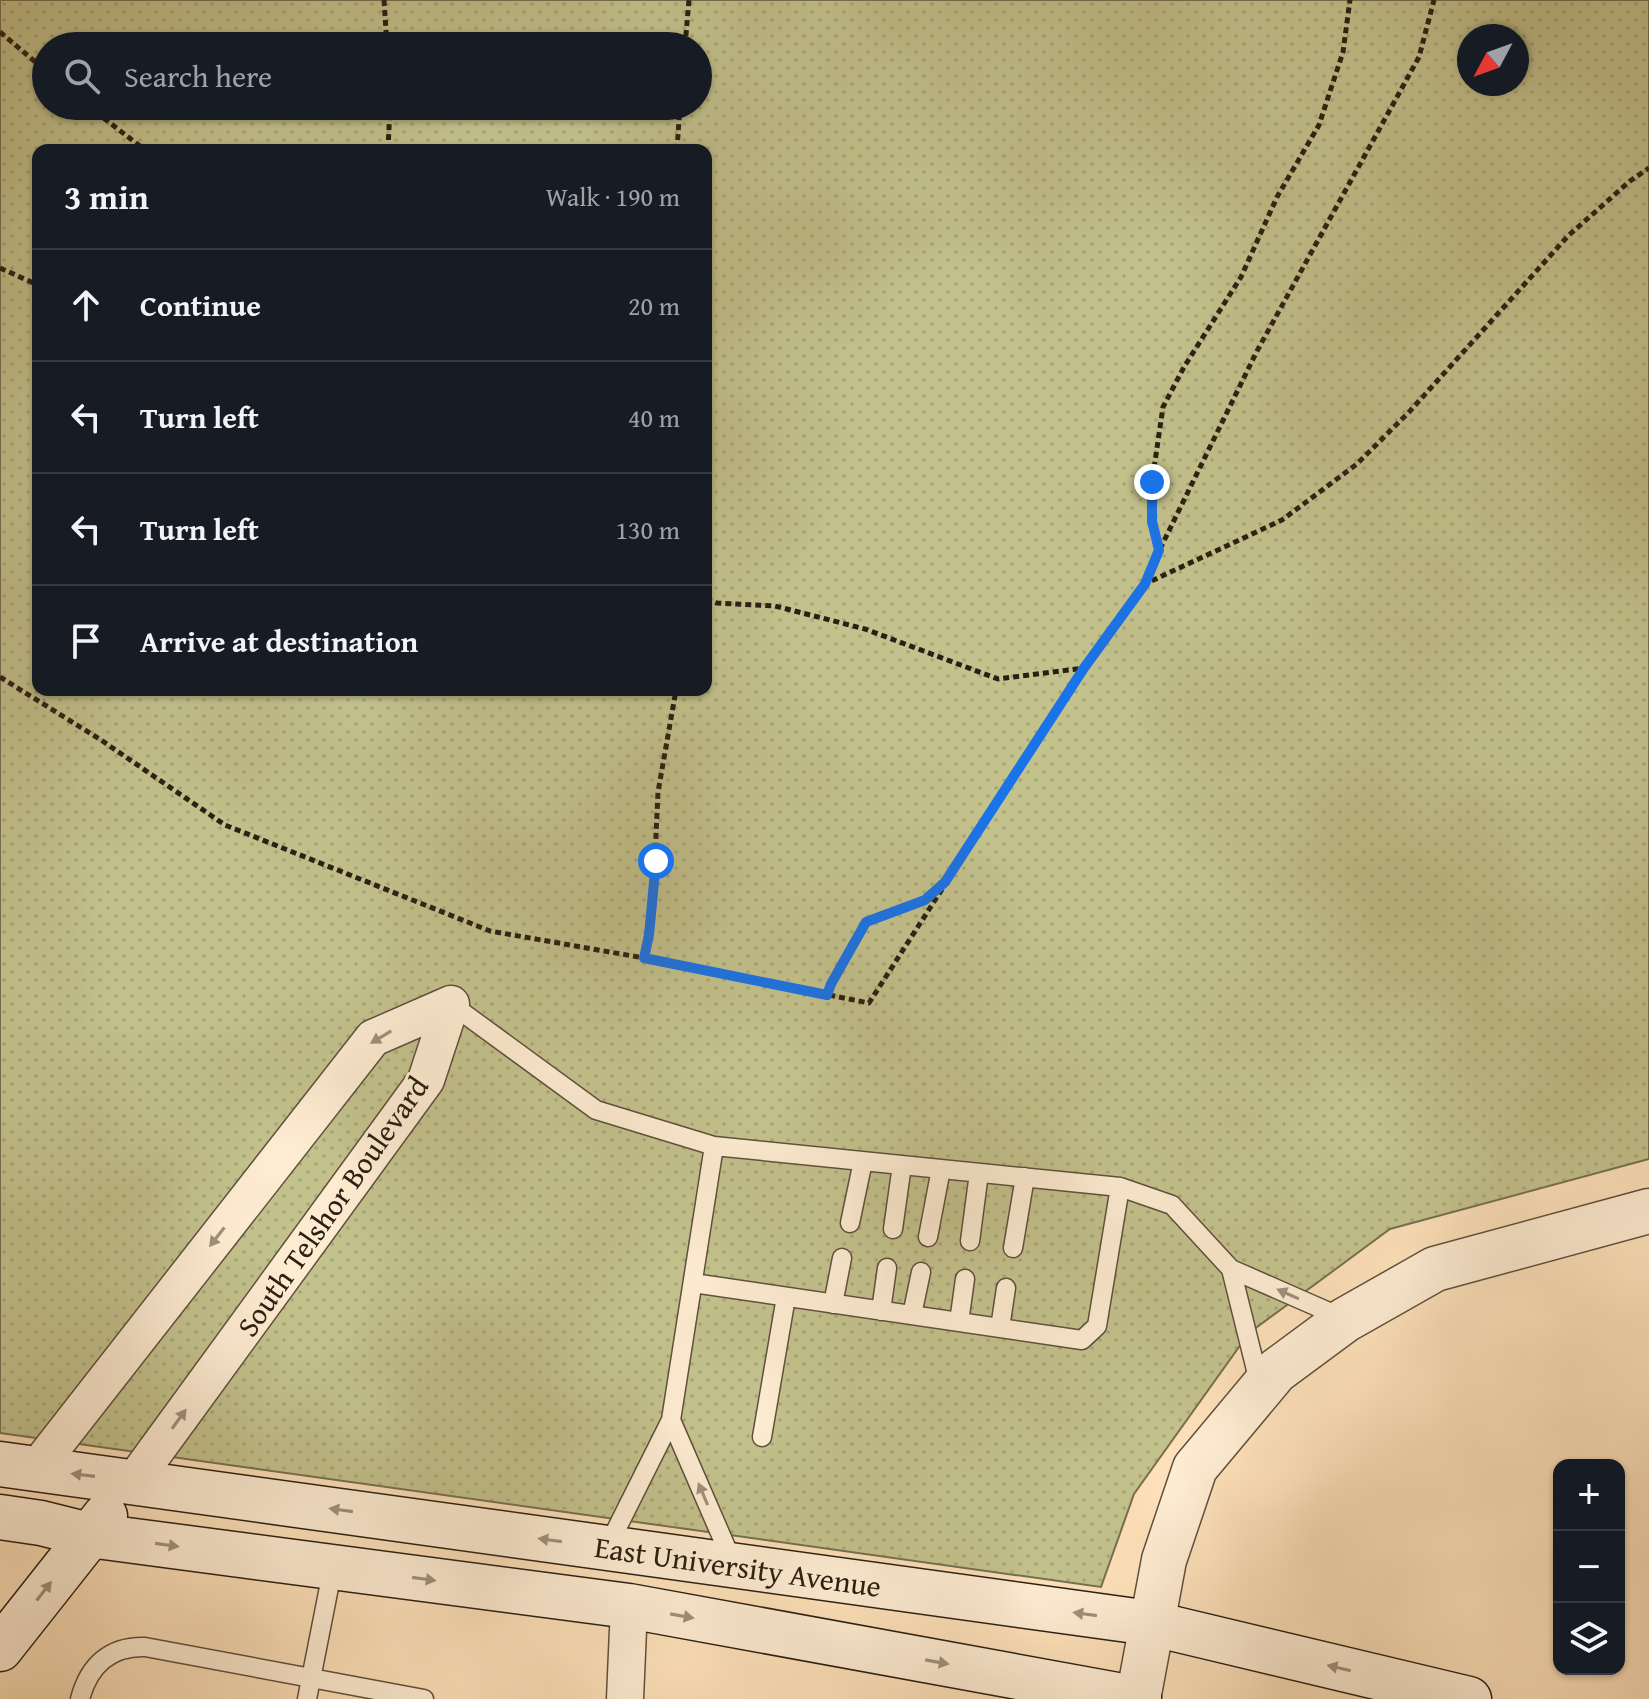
<!DOCTYPE html>
<html lang="en">
<head>
<meta charset="utf-8">
<style>
  :root { --surface:#171b24; --page:#242831; --text:#f1f3f6; --muted:#9ea1a6; --line:#363941 }
  body { margin:0; font-family:"Gentium Book Plus",serif; background:var(--page); color:var(--text) }
  .controls { position:absolute; right:24px; bottom:24px; display:grid; overflow:hidden; border-radius:16px; box-shadow:0 2px 6px #0004 }
  .controls button { width:72px; height:72px; display:grid; place-items:center; padding:0; border:0; border-bottom:2px solid var(--line); background:var(--surface); color:var(--text); font:40px sans-serif }
  .compass { position:absolute; left:1457px; top:24px; width:72px; height:72px; border-radius:50%; background:var(--surface); box-shadow:0 2px 6px #0004; rotate:229deg }
  .stop { position:absolute; width:24px; height:24px; margin:-18px; border:6px solid #1a73e8; border-radius:50%; background:#fff }
  .stop.end { background:#1a73e8; border-color:#fff; box-shadow:0 2px 8px #0008 }
  .list { margin:0; padding:0; list-style:none }
  h2 { display:flex; justify-content:space-between; align-items:center; height:104px; margin:0; padding:0 32px; font-size:34px }
  h2 small { font-size:26px; font-weight:400; color:var(--muted) }
  .list li { display:grid; grid-template-columns:52px 1fr auto; gap:24px; align-items:center; box-sizing:border-box; height:112px; padding:0 32px; border-top:2px solid var(--line) }
  .list b { display:block; font-size:30px; white-space:nowrap }
  .list em { font-size:26px; font-style:normal; color:var(--muted) }
  .icon { flex:none; width:44px; height:44px; fill:none; stroke:currentColor; stroke-width:2; stroke-linecap:round; stroke-linejoin:round }
  .map { position:relative; flex:none; width:1649px; height:1699px; overflow:hidden }
  .search { position:absolute; background:var(--surface); box-shadow:0 2px 6px #0004; left:32px; top:32px; width:680px; height:88px; display:flex; align-items:center; gap:20px; box-sizing:border-box; padding:0 28px; border-radius:44px; color:var(--muted); font-size:30px }
  .panel { position:absolute; background:var(--surface); box-shadow:0 2px 6px #0004; left:32px; top:144px; width:680px; height:552px; border-radius:16px }
  .map>svg:first-child { display:block }
  .grass { fill:url(#grass-dots); stroke:#767050; stroke-width:2; fill-rule:evenodd }
  .lines { fill:none; stroke-linecap:round; stroke-linejoin:round }
  .service-casing { stroke:#5f503d; stroke-width:21 }
  .minor-casing { stroke:#5f503d; stroke-width:39 }
  .tertiary-casing { stroke:#5f503d; stroke-width:47 }
  .secondary-casing { stroke:#2a1f13; stroke-width:47 }
  .path { stroke:#2a1f13; stroke-width:5; stroke-dasharray:6 4; stroke-linecap:butt }
  .service { stroke:#feecd2; stroke-width:18 }
  .minor { stroke:#feecd2; stroke-width:36 }
  .tertiary { stroke:#feecd2; stroke-width:44 }
  .secondary { stroke:#feecd2; stroke-width:44 }
  .oneway { fill:#9f907c }
  .route { stroke:#1a73e8; stroke-width:10 }
  .labels { text-anchor:middle; dominant-baseline:central; stroke-width:6; stroke-linejoin:round; paint-order:stroke }
  .street-label { font-size:30px; fill:#2a1f13; stroke:#feecd2 }
</style>
</head>
<body>
<div class="map">
<svg width="1649" height="1699" viewBox="0 0 1649 1699">
  <defs>
    <pattern id="grass-dots" width="8" height="8" patternUnits="userSpaceOnUse" patternTransform="scale(2)"><rect width="8" height="8" fill="#c3c28d"/><path d="M2 2h.1M6 6h.1" fill="none" stroke="#a8a679" stroke-width="1.8" stroke-linecap="round"/></pattern>
  </defs>
  <rect width="100%" height="100%" fill="#fee1ba"/>
  <filter id="stains"><feTurbulence type="fractalNoise" baseFrequency=".0025" numOctaves="4"/><feColorMatrix values="0 0 0 0 .2 0 0 0 0 .09 0 0 0 0 .02 0 0 0 .5 -.17"/></filter>
  <radialGradient id="worn" r=".72"><stop offset=".6" stop-color="#630" stop-opacity="0"/><stop offset="1" stop-color="#630" stop-opacity=".3"/></radialGradient>
  <path class="grass" d="M0,0H1649V1159L1390,1229L1249,1333L1134,1494L1101,1587L0,1433ZM1469,36H1517V84H1469ZM46,46H698V106H46ZM38,150H706V690H38Z"/>
  <g class="lines">
    <defs>
      <path id="service" d="M451,1004L596,1110L714,1146L671,1420
        M714,1146L1120,1187
        M850,1223L863,1161
        M893,1229L902,1165
        M928,1237L941,1169
        M970,1241L979,1173
        M1013,1248L1025,1177
        M1231,1269L1260,1386
        M693,1283L1082,1340L1097,1326L1120,1187L1172,1205L1231,1269L1345,1319
        M833,1304L842,1258
        M881,1311L887,1268
        M912,1315L921,1272
        M959,1322L965,1279
        M1000,1328L1006,1288
        M762,1437L786,1297
        M607,1548L671,1420L733,1563
        M80,1699C89,1665 110,1646 145,1647L424,1699
        M307,1699L333,1567"/>
      <path id="minor" d="M36,1469L373,1038L451,1004
        M133,1482L426,1080L451,1004
        M625,1699L629,1606"/>
      <path id="tertiary" d="M1138,1699L1164,1560L1195,1468L1276,1371L1345,1320L1435,1269L1649,1211"/>
      <path id="secondary" d="M0,1464L1150,1623L1469,1699
        M0,1517L41,1523L89,1535L629,1606L1139,1699
        M0,1649L105,1516"/>
    </defs>
    <use href="#service" class="service-casing"/>
    <use href="#minor" class="minor-casing"/>
    <use href="#tertiary" class="tertiary-casing"/>
    <use href="#secondary" class="secondary-casing"/>
    <path class="path" d="M384,0L387,46
      M0,32L46,71
      M685,46L689,0
      M88,106L145,150
      M388,150L390,106
      M677,150L680,106
      M0,268L38,285
      M1160,549L1257,351L1419,57L1434,0
      M1145,584L1159,550L1152,521V482L1163,407L1184,367L1241,277L1277,197L1319,125L1343,52L1350,0
      M706,599L717,603L775,606L865,629L998,679L1084,668
      M0,677L101,740L225,825L490,931L644,958L869,1003L1084,668L1145,584L1282,520L1357,464L1410,411L1568,236L1630,181L1649,168
      M644,958L653,900L658,792L676,690
      M827,995C831,981 859,927 870,920C894,905 914,911 937,889"/>
    <use href="#service" class="service"/>
    <use href="#minor" class="minor"/>
    <use href="#tertiary" class="tertiary"/>
    <use href="#secondary" class="secondary"/>
  </g>
  <defs><path id="oneway-solid" d="M-6-.8H1V-3.2L6.5 0L1 3.2V.8H-6Z" transform="scale(2)"/></defs>
  <g class="oneway">
    <use href="#oneway-solid" transform="translate(381 1037) rotate(149)"/>
    <use href="#oneway-solid" transform="translate(217 1237) rotate(128)"/>
    <use href="#oneway-solid" transform="translate(1288 1294) rotate(-156)"/>
    <use href="#oneway-solid" transform="translate(179 1419) rotate(-54)"/>
    <use href="#oneway-solid" transform="translate(83 1475) rotate(-173)"/>
    <use href="#oneway-solid" transform="translate(703 1494) rotate(-113)"/>
    <use href="#oneway-solid" transform="translate(341 1510) rotate(-172)"/>
    <use href="#oneway-solid" transform="translate(550 1540) rotate(-172)"/>
    <use href="#oneway-solid" transform="translate(167 1545) rotate(8)"/>
    <use href="#oneway-solid" transform="translate(424 1579) rotate(8)"/>
    <use href="#oneway-solid" transform="translate(44 1591) rotate(-52)"/>
    <use href="#oneway-solid" transform="translate(1085 1614) rotate(-172)"/>
    <use href="#oneway-solid" transform="translate(682 1616) rotate(10)"/>
    <use href="#oneway-solid" transform="translate(937 1662) rotate(10)"/>
    <use href="#oneway-solid" transform="translate(1339 1668) rotate(-167)"/>
  </g>
  <g class="lines">
    <path class="route" d="M656,861L649,935L644,958L827,995L831,984L866,922L925,900L945,882L1084,668L1145,584L1159,550L1152,521V482"/>
  </g>
  <g class="labels">
    <g class="street-label">
      <text transform="translate(332 1206) rotate(-55)">South Telshor Boulevard</text>
      <text transform="translate(738 1566) rotate(8)">East University Avenue</text>
    </g>
  </g>
  <rect width="100%" height="100%" filter="url(#stains)"/>
  <rect width="100%" height="100%" fill="url(#worn)"/>
</svg>
<div class="controls">
<button>+</button>
<button>−</button>
<button><svg class="icon" aria-label="layers" viewBox="0 0 24 24"><path d="M12 4l9 5-9 5-9-5zM3 14l9 5 9-5"/></svg></button>
</div>
<svg class="compass" viewBox="-18 -18 36 36"><path d="M0-13l5 13h-10z" fill="#e53935"/><path d="M0 13l5-13h-10z" fill="#9ea1a6"/></svg>
<div class="stop" style="left:656px;top:861px"></div>
<div class="stop end" style="left:1152px;top:482px"></div>
<div class="search"><svg class="icon" aria-label="search" viewBox="0 0 24 24"><circle cx="10" cy="10" r="6"/><path d="M15 15l6 6"/></svg>Search here</div>
<section class="panel">
<h2>3 min<small>Walk · 190 m</small></h2>
<ul class="list">
<li><svg class="icon" aria-label="ahead" viewBox="0 0 24 24"><path d="M12 20V5M6 11l6-6 6 6"/></svg><div><b>Continue</b></div><em>20 m</em></li>
<li><svg class="icon" aria-label="left" viewBox="0 0 24 24"><path d="M17 20v-9H6M10 6l-5 5 5 5"/></svg><div><b>Turn left</b></div><em>40 m</em></li>
<li><svg class="icon" aria-label="left" viewBox="0 0 24 24"><path d="M17 20v-9H6M10 6l-5 5 5 5"/></svg><div><b>Turn left</b></div><em>130 m</em></li>
<li><svg class="icon" aria-label="arrive" viewBox="0 0 24 24"><path d="M6 21V4h12l-3 4 3 4H6"/></svg><div><b>Arrive at destination</b></div></li>
</ul>
</section>
</div>
</body>
</html>
